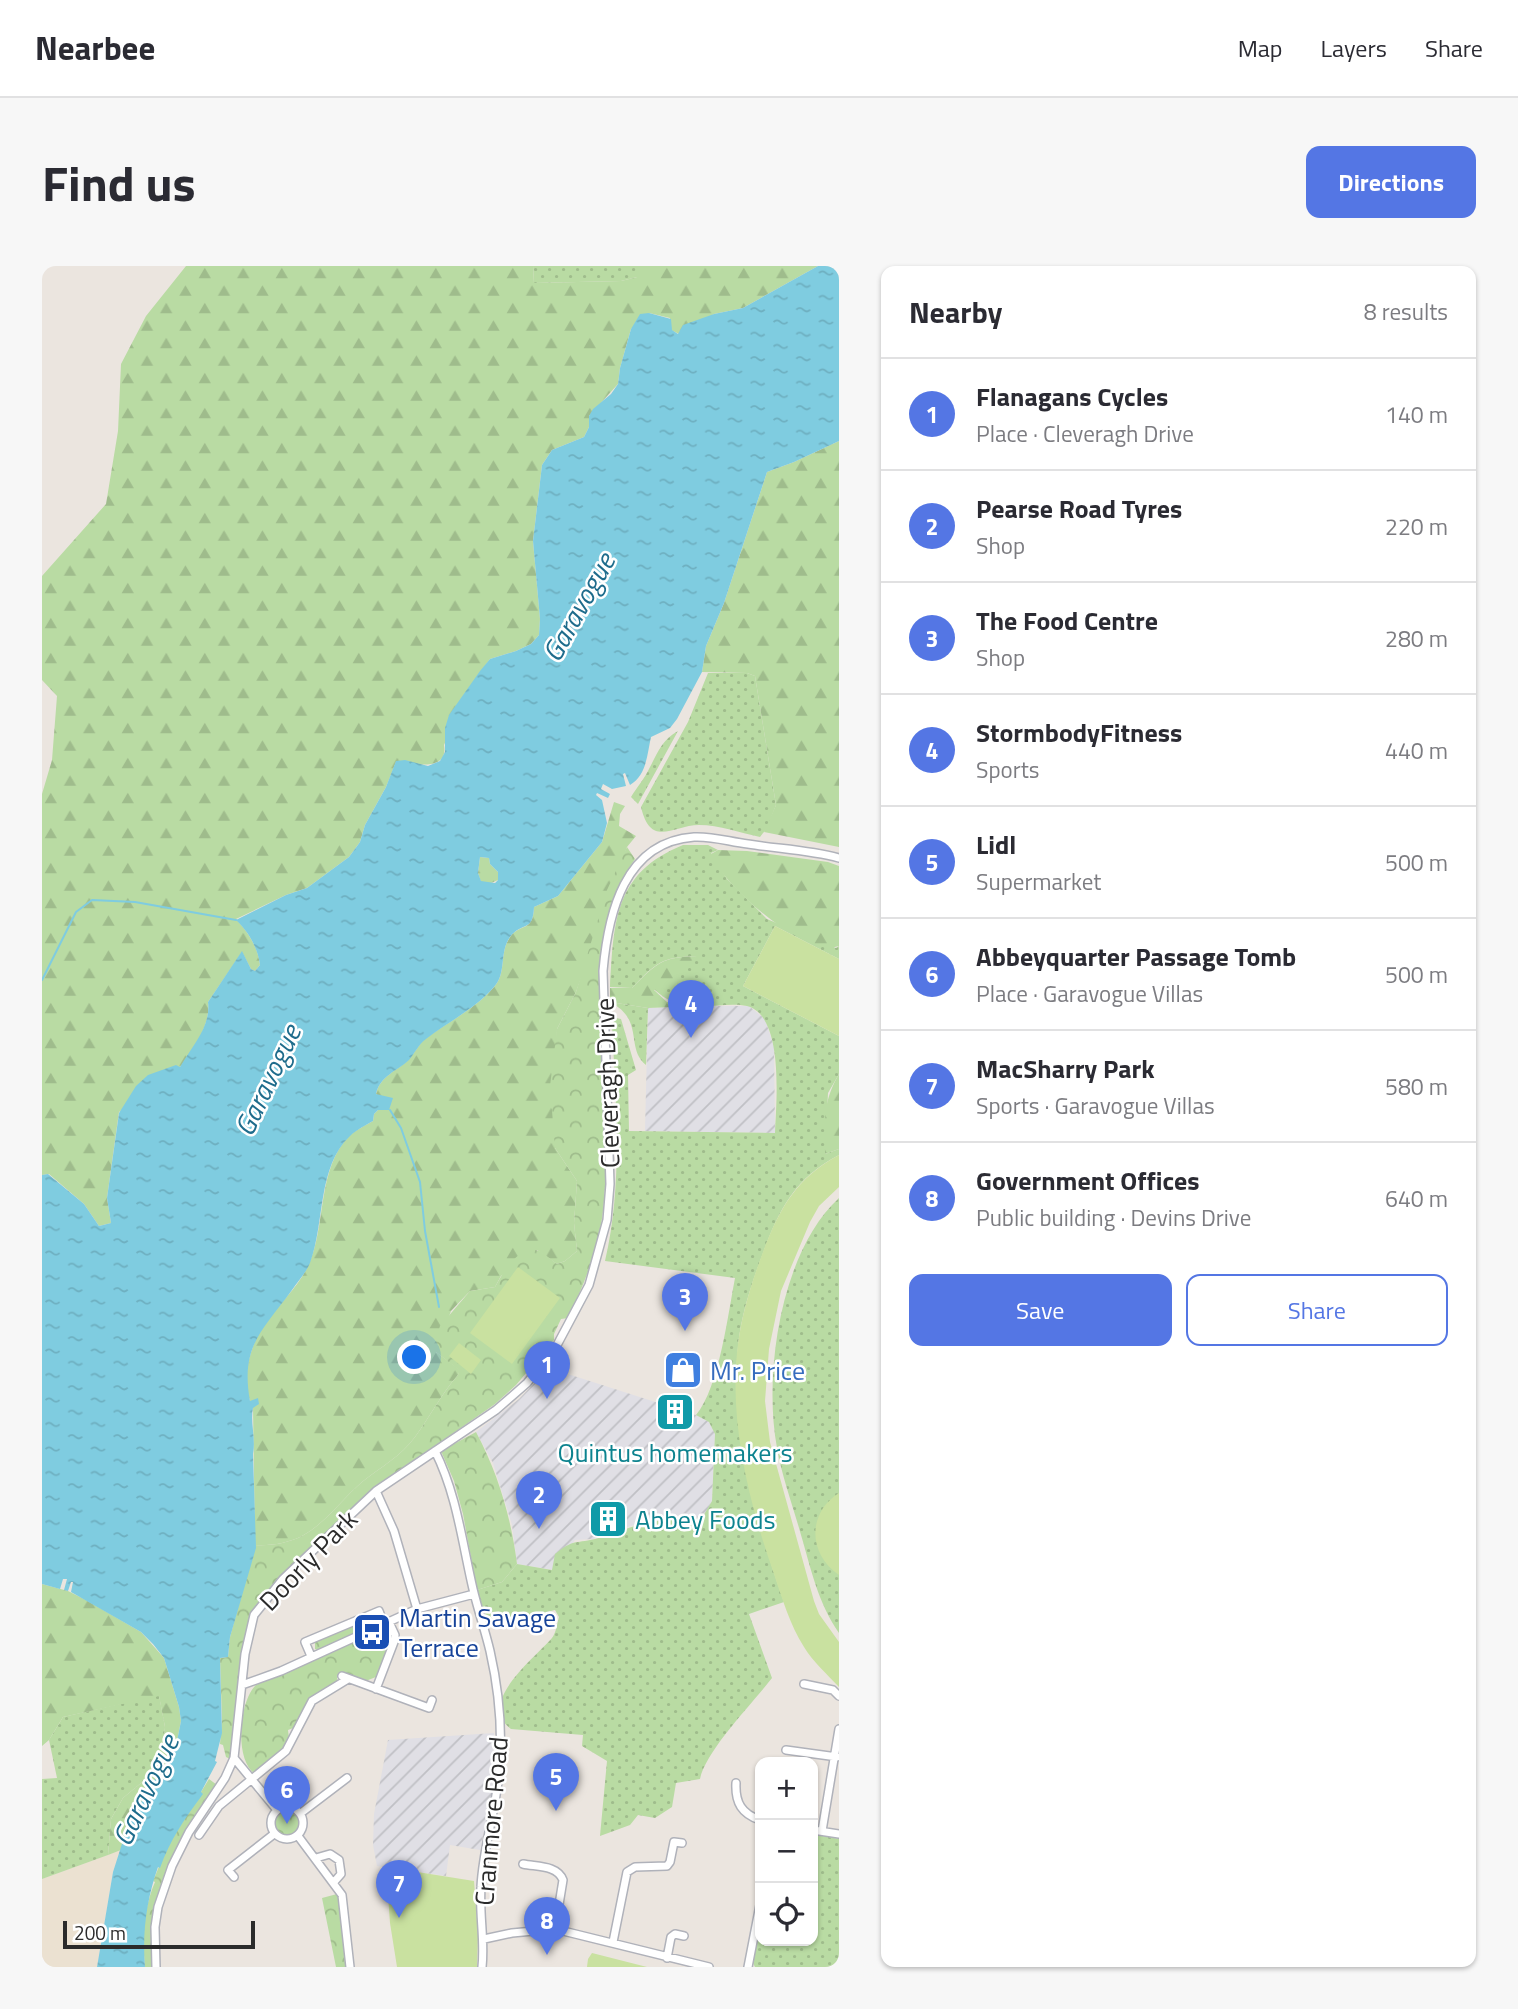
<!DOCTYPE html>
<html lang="en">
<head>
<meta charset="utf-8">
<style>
  :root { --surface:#fff; --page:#f7f7f7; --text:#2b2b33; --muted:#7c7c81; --line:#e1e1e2; --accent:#5476e4 }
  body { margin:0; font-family:"Titillium Web",sans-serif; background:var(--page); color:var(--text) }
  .controls { position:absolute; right:21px; bottom:21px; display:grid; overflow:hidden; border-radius:14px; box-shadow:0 2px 5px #0004 }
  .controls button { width:63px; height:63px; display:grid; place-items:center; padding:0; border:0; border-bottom:2px solid var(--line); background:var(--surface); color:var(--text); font:35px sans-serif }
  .scale { position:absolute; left:21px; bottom:18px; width:192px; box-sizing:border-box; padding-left:7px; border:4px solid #2b2b2b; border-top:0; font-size:19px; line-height:24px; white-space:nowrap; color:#2b2b2b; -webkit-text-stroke:5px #fff; paint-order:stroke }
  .you { position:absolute; left:373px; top:1092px; width:24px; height:24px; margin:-18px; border:5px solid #fff; border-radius:50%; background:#1a73e8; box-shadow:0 0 0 10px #1a73e833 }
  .badge { display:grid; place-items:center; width:46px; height:46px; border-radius:50%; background:var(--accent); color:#fff; font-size:23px; font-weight:700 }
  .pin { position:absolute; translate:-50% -58px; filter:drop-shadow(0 2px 4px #0008) }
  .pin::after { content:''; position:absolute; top:37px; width:24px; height:21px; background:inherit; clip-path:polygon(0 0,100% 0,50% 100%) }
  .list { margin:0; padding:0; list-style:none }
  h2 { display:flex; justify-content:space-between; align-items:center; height:91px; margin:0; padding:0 28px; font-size:30px }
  h2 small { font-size:23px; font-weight:400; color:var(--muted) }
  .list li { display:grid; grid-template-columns:46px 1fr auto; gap:21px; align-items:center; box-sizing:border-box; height:112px; padding:0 28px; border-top:2px solid var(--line) }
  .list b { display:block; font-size:26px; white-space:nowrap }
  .list p { margin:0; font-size:23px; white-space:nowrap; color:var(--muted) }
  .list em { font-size:23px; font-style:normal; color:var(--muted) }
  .actions { display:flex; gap:14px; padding:21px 28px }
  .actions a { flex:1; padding:16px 0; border:2px solid var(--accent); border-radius:14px; text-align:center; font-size:24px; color:var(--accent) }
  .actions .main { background:var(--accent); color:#fff }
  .icon { flex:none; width:38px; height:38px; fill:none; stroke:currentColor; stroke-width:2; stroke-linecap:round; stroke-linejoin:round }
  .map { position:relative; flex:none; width:797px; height:1701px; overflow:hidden; border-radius:14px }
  header { display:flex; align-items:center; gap:42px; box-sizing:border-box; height:98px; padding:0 35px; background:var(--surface); border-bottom:2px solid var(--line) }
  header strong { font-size:33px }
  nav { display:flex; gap:38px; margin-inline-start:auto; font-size:24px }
  .intro { display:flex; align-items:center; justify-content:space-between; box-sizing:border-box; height:168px; padding:0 42px }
  h1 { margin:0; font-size:49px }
  .button { padding:18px 32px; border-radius:14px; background:var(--accent); color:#fff; font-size:24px; font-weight:700 }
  main { display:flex; gap:42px; padding:0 42px }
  aside { flex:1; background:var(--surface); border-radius:14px; box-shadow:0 2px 5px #0004 }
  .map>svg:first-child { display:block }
  .industrial { fill:url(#industrial-furrows) }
  .education { fill:#ebe1d1 }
  .grass { fill:url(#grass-dots) }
  .forest { fill:url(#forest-firs) }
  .park { fill:url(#park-crowns) }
  .pitch { fill:#c9e1a0 }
  .water { fill:url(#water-ripples); fill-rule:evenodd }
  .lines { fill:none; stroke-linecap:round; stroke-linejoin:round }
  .stream { stroke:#7fcce0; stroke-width:2 }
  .minor-casing { stroke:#b0b2ba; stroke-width:10 }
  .minor { stroke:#fff; stroke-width:7 }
  .labels { text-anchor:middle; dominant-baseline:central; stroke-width:5; stroke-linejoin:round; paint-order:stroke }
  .street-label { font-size:26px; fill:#2b2b2b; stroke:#fff }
  .shop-label { font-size:26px; fill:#366cbe; stroke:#fff; text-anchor:start }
  .culture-label { font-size:26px; fill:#0d838f; stroke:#fff }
  .transit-label { font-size:26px; fill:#164399; stroke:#fff; text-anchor:start }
  .water-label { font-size:28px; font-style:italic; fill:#1e6c8c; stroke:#fff }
</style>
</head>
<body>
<header>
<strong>Nearbee</strong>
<nav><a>Map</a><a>Layers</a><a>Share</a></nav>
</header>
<div class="intro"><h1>Find us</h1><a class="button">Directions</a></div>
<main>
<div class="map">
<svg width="797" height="1701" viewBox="0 0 797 1701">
  <defs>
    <pattern id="industrial-furrows" width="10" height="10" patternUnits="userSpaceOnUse" patternTransform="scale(1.75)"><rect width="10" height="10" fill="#e0dfe5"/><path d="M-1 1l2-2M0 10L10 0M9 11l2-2" fill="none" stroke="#c0c0c5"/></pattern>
    <pattern id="grass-dots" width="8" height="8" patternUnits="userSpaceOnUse" patternTransform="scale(1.75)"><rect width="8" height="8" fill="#b9dba3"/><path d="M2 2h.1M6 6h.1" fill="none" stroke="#9fbc8c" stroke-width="1.8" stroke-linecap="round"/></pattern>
    <pattern id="forest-firs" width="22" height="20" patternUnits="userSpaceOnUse" patternTransform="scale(1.75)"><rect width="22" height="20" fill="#b9dba3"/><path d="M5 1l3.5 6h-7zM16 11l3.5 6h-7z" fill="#9fbc8c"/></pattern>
    <pattern id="park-crowns" width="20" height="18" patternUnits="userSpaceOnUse" patternTransform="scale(1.75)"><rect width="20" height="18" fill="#b9dba3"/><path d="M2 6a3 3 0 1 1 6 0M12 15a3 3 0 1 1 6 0" fill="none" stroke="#9fbc8c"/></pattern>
    <pattern id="water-ripples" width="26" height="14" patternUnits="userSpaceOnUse" patternTransform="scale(1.75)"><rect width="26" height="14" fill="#7fcce0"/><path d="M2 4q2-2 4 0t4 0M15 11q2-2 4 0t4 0" fill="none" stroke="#6eafc0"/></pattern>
  </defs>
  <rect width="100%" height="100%" fill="#ebe5df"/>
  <path class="industrial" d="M655,740H707L723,753L732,781L733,867L603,865L606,742Z
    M507,1102L654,1149L667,1156L673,1168L670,1235L661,1252L642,1255L622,1254L588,1260L551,1273L533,1274L511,1304L475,1298L470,1259L451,1197L434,1166L477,1133Z
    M452,1467L450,1527L438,1584L408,1579L404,1610L335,1600L331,1579L332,1548L346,1474Z"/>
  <path class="education" d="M79,1584L71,1606L55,1701H0V1613Z"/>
  <path class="grass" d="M491,0H595V11L579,15L492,17Z
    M666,407H705L713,410L734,539L725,562L718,571C699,567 677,559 657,559C631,559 609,583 599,541L646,456Z
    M636,465L596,538L589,531C595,521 603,512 608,501C616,486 620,474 636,465Z
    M641,579H666L676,584L669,587L685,613L725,653L794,682L797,680V693L733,660L701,720L797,770V808L786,827L783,888L797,883V889C754,911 737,943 721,987C710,1016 699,1049 696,1080C688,1164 714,1257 742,1336L707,1348L730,1412C711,1437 664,1484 658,1513L634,1517L630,1541L613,1552L596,1549L588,1559L558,1570L565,1495L540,1480L541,1469L469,1463C433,1437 494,1391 510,1372C514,1367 515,1358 517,1351L513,1344L447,1360L435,1324L460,1316L475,1298L510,1304L513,1288C532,1273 531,1278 553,1273C576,1267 597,1256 622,1254C635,1253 647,1254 660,1252L670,1235L673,1168L667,1156L654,1149C677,1122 686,1048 693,1012L563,995C581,918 574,838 570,759L574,752L579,753L594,804L586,809L587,865L733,867C734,838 743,750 705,740C692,737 675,740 661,740C639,740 628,738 612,723L655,690C619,691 614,697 590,722L568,721C572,655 572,607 641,579Z
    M568,736L606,742L604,799C583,782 603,754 568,736Z
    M797,932V1367C776,1337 769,1303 759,1269C751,1240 740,1211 735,1182C721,1107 739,985 797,932Z
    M117,1429L123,1461L121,1489L105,1512L81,1532L69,1553L66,1589L0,1613V1513L15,1512L7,1474L21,1451Z
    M771,1568L797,1573V1701H713L711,1697L718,1659V1675H771Z"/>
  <path class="forest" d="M144,0H491L492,17L579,15L595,11V0H776L701,42L672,48L637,68L629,64L628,52L607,47L589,63L578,102L576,118L547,150V161L542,171L510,184L500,199L491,275L498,353L497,369L489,378L474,385L448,393L430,418L402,479C407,507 370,497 354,496L344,521L323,559L318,576L307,591L265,622L244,629L194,653C206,666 216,681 218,699L213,705L209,703L200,686L166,736C169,758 152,783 139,800C129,813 92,835 77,846L65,932L69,957L57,960L42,938L7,908L0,909V528L10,494L15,430L0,414V310L64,238L76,165L79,98L104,50Z
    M797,175V581L722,566L734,539L713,410L705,407L660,406L664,380L682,337L725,206L752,196Z
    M572,536L583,540L578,548L577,560L594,570L585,581L534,726L515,763L513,882L535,915L532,957L535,985L523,995L515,998L495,984L459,1010L453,1021L428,1025L409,1045L394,1086L418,1104L416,1109C399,1128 388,1151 373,1171C359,1190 339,1201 320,1216C300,1233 284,1257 260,1270C246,1277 229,1280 213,1279L211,1141C197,1116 208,1078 224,1056C238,1037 256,1021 266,1000C285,960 274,903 308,869C314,864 324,859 331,855L332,848L336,844L337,830L334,828C338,810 355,805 366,794C373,787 376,779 383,773C406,756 433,743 452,721C465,707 457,686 468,671C479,656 491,667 492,641L516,630L560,576Z
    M676,584L705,585L786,596L797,600V680C762,692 681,619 669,588Z
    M438,591L447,592L448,598L456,606V614L447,618L439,616L436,607Z
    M656,690L635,707V720L612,724L625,736L655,740L606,742L568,736V722H590C615,697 619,691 656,690Z
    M797,808V883L783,888C783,856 780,837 797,808Z
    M0,1318L26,1325L44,1334L99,1366L122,1392L137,1441L139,1455L134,1480L86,1559L79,1584L66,1589L69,1553L81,1532L105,1512L121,1489L123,1461L117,1430L21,1451L7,1474L0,1480Z"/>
  <path class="park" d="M585,581L593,593C544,665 559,746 563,827C565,863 565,899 562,935C559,976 544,1015 526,1052L519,1053L512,1068V1074L474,1119L453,1138L333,1222L237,1311L220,1331L210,1347L202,1375L192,1474L188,1493L184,1491L181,1479L178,1478L180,1454L178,1392L186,1391L188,1371L213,1279C229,1280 246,1277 260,1270C284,1257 300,1233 320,1216C339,1201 359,1190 373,1171C388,1151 399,1128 416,1109L417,1104L394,1086L392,1079L398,1060L428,1025L453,1021C461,1007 477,977 497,985C503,988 510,994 515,998L523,995L535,985L532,957L535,915L513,882L508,820L515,763L534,726L565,624Z
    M434,1166C456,1207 469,1251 475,1298L460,1316L435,1324L421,1248L412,1215L399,1185Z
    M329,1351L333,1354L332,1359L276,1384L273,1383V1376Z
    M340,1362L347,1364L350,1369L334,1411L321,1416L298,1408L295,1412L296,1417L270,1432L258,1455L254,1457V1461L246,1464L247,1472L240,1483L213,1508C192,1494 197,1435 214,1419Z
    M167,1513L175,1519C166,1535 153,1548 144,1564C119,1605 109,1654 111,1701H103C100,1671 101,1644 113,1616L111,1615L125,1581Z
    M231 1557a14 14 0 1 1 28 0a14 14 0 1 1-28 0Z
    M295,1628L298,1631L305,1701H294L280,1632Z"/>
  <path class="pitch" d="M733,660L797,693V770L701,720Z
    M797,889V921L777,940L768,956L739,1025L727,1083L723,1135L728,1176L772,1335L777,1348L797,1376V1421C785,1408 771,1396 762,1381C748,1359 740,1332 732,1308C707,1237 686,1154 696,1078C700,1047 710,1015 721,986C737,943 755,911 797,889Z
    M476,1001L518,1032L470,1098L428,1067Z
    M417,1077L439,1094L429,1108L407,1090Z
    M797,1227V1309C766,1288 765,1247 797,1227Z
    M344,1601L432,1615L436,1670L435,1701H355L348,1657Z
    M550,1687L605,1701H545L546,1693Z"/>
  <path class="water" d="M776,0H797V175L752,196L725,206L682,337L664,380L660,406L635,453L628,462L609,471C605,488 605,509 588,519L583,507L581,508L584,520L570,523L561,518L559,523L568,528L566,532L555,527L554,529L560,534L565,557L560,576L516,630L492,641C491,667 480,655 468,671C457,686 465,707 452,721C433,743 406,756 384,773C376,779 373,787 367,794C355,805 338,810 334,828L351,832L347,844H336L332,848L331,855C324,859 314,864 308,870C275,901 283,957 268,997C264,1007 256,1015 250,1024C221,1064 198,1080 208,1135L216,1132L217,1138L211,1142C208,1157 214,1172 211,1188L214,1282L188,1371L186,1391L178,1392L180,1467L173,1495L175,1496L159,1526L161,1528C143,1552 128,1574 118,1602L116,1601C105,1632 100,1666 103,1701H55L71,1606L86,1559L109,1519L128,1492L134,1480L139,1455L137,1441L122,1392L111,1378L99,1366L29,1326L31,1316H29L26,1325L22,1324L25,1313H21L18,1323L0,1318V909L6,908L42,938L57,960L69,957L65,932L77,847L94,820L106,809L134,799L138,801C150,780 169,761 166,736L200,685L209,703L213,705L218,699C216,682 206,665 194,654L244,629L265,622L307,591L318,576L323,559L344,521L354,495L363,494L386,500L398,495L403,486V462L407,449L438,405L448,393L474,385L489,378L497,369L498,353L491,275L500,199L510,184L542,171L547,161V150L551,143L569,128L576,118L578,102L589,63L598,48L607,47L629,53L630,64L636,68L641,59L672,48L701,42ZM438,591L447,592L448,598L456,606V614L453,617L439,615L436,607Z"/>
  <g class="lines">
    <path class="stream" d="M0,714L34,646L50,634L93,636L194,654
      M348,844L359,862L378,916L383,965L397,1041"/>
    <defs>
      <path id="minor" d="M393,1185C415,1229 420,1276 431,1323C436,1344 443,1364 448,1385C456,1420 460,1459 458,1496C456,1538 441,1579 439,1621C437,1648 443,1674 440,1701
        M334,1225L352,1265L375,1343
        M269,1390L263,1376L337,1345L342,1358
        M300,1410L387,1442L390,1434
        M762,1418L791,1424L797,1430
        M200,1419L239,1405L375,1343L432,1328
        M334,1423L352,1376L353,1369L347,1356
        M744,1484L795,1491
        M192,1492L235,1544
        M694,1517C693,1537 700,1548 718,1554
        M229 1557a16 16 0 1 1 32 0a16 16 0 1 1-32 0Z
        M259,1547L305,1512
        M771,1564L797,1568
        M780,1565L797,1463
        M157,1569L177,1540L244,1485L270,1435L306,1413
        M256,1570L300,1629L308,1701
        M274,1592L288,1588L297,1594L299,1608L292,1616
        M481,1598C495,1601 515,1599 521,1614L513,1663
        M192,1611L186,1604L232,1568
        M442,1673L470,1667L513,1663L667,1701
        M571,1676L585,1606L593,1601L625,1600L628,1596L632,1576L640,1577
        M625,1692L629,1671L633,1668L642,1670
        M114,1701L113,1661L116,1641L130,1600L147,1566L183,1512L192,1492L203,1388L212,1349L241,1313L334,1225L454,1144L485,1117L514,1081L547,1019L565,954L568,918L561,705C566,648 582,576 652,571C671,570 688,576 706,578C737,583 767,584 797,592
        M706,1701L718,1639"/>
    </defs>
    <use href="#minor" class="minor-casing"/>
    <use href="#minor" class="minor"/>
  </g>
  <defs>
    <symbol id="shop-square" viewBox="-11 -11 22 22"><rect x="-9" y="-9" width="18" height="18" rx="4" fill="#3f7fe0" stroke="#fff"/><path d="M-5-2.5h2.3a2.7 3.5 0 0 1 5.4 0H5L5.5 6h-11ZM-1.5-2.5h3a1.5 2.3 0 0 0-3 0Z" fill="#fff"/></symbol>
    <symbol id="building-square" viewBox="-11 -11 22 22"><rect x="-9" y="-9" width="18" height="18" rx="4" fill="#0f9aa8" stroke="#fff"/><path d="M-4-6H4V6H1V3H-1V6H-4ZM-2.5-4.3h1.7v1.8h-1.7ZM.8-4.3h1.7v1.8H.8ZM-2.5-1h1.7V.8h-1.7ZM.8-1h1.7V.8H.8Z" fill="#fff"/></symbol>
    <symbol id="bus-square" viewBox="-11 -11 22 22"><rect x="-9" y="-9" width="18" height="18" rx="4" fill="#1a4fb4" stroke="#fff"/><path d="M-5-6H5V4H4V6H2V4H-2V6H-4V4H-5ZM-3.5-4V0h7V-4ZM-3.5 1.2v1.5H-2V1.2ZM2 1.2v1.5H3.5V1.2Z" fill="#fff"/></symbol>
  </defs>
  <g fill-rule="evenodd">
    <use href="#shop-square" x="619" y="1082" width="44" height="44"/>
    <use href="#building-square" x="611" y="1124" width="44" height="44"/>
    <use href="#building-square" x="544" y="1231" width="44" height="44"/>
    <use href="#bus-square" x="308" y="1344" width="44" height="44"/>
  </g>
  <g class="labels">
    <g class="street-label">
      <text transform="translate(565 817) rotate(-92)">Cleveragh Drive</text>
      <text transform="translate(266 1294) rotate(-46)">Doorly Park</text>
      <text transform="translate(449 1555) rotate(-85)">Cranmore Road</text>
    </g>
    <g class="shop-label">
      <text x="668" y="1104">Mr. Price</text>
    </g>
    <g class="culture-label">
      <text x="633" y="1186">Quintus homemakers</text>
      <text x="593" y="1253" text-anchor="start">Abbey Foods</text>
    </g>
    <g class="transit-label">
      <text x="357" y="1351">Martin Savage<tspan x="357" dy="30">Terrace</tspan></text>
    </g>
    <g class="water-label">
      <text transform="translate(536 341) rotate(-61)">Garavogue</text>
      <text transform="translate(225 814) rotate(-65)">Garavogue</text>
      <text transform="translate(103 1524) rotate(-65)">Garavogue</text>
    </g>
  </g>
</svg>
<div class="controls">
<button>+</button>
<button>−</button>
<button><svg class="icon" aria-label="locate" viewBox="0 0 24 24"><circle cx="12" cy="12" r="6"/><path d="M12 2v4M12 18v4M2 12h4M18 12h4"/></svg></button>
</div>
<div class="scale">200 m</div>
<div class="you"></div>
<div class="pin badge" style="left:505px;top:1133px">1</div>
<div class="pin badge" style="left:497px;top:1263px">2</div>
<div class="pin badge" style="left:643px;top:1065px">3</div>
<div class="pin badge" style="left:649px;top:772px">4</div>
<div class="pin badge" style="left:514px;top:1545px">5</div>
<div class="pin badge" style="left:245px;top:1558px">6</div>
<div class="pin badge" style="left:357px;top:1652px">7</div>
<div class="pin badge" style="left:505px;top:1689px">8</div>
</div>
<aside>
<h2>Nearby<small>8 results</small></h2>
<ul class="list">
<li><span class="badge">1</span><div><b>Flanagans Cycles</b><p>Place · Cleveragh Drive</p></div><em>140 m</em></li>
<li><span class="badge">2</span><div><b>Pearse Road Tyres</b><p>Shop</p></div><em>220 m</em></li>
<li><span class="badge">3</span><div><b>The Food Centre</b><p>Shop</p></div><em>280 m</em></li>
<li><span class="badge">4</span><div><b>StormbodyFitness</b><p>Sports</p></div><em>440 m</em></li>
<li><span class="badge">5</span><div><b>Lidl</b><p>Supermarket</p></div><em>500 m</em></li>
<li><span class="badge">6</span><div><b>Abbeyquarter Passage Tomb</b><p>Place · Garavogue Villas</p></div><em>500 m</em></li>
<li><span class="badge">7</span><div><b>MacSharry Park</b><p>Sports · Garavogue Villas</p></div><em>580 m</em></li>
<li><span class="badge">8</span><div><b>Government Offices</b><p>Public building · Devins Drive</p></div><em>640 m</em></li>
</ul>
<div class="actions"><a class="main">Save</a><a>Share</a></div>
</aside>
</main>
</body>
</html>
